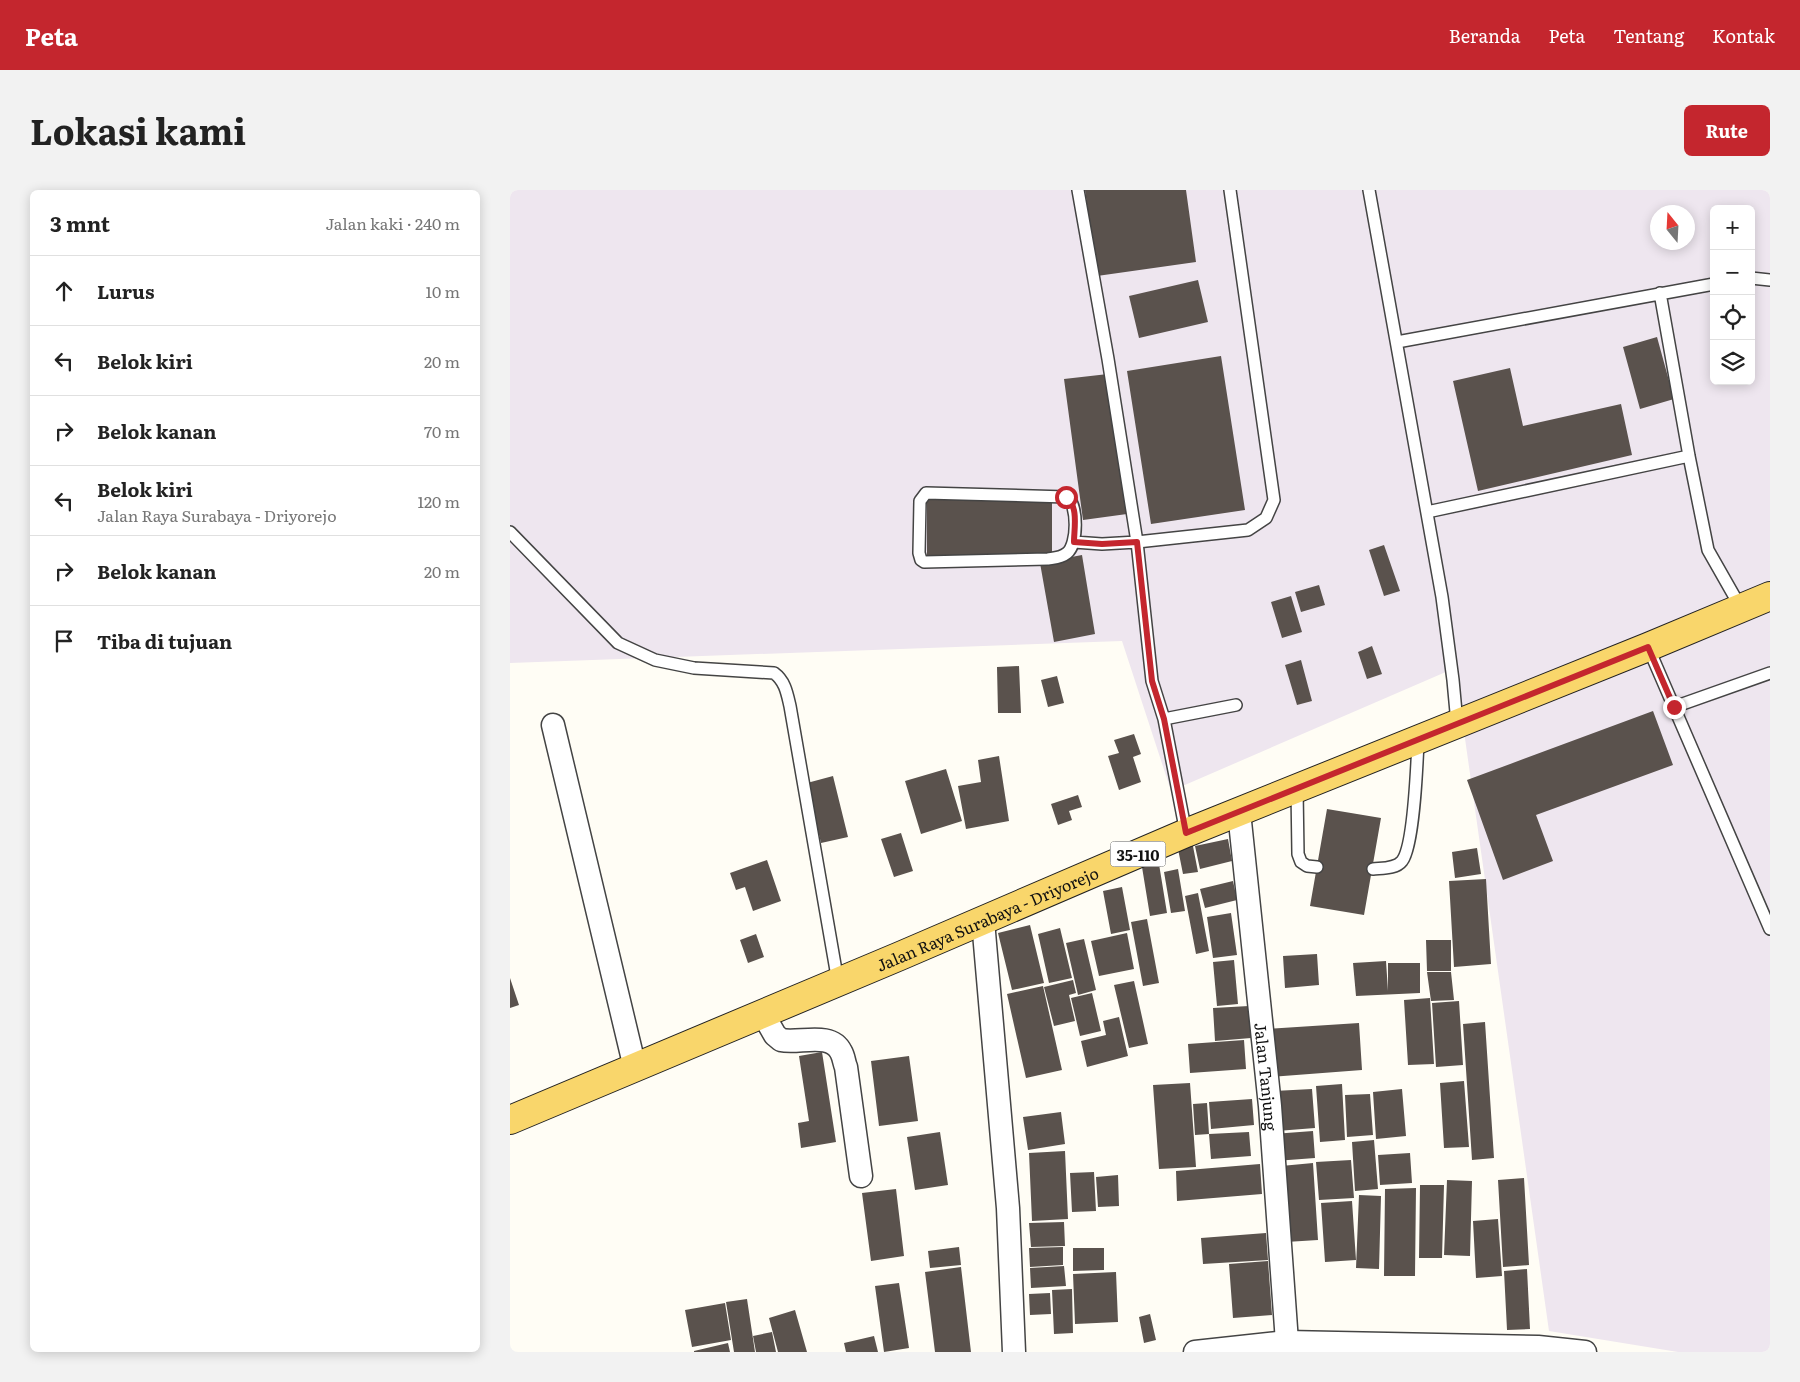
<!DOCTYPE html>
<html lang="id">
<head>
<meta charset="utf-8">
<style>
  :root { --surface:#fff; --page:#f2f2f2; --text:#222; --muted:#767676; --line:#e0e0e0; --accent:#c4262e }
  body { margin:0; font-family:Literata,serif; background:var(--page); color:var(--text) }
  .controls { position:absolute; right:15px; top:15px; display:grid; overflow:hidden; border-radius:8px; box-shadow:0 2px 12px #0003 }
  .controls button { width:45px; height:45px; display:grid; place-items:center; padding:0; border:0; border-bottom:1px solid var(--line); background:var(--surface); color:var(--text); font:25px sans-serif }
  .compass { position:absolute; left:1140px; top:15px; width:45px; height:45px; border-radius:50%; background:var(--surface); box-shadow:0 2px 12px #0003; rotate:342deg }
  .stop { position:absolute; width:15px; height:15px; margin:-11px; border:4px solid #c4262e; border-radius:50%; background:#fff }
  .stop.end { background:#c4262e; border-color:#fff; box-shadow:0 1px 5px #0008 }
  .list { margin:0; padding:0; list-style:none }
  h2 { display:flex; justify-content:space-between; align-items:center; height:65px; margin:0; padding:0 20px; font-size:21px }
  h2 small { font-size:16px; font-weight:400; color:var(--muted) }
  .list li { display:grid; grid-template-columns:32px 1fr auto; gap:15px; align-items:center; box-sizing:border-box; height:70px; padding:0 20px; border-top:1px solid var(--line) }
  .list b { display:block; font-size:19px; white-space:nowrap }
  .list p { margin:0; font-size:16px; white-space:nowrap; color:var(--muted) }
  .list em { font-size:16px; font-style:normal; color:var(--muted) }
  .icon { flex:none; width:28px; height:28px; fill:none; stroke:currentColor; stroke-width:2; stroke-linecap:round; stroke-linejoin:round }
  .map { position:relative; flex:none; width:1260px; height:1162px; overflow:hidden; border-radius:8px }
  header { display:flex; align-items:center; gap:30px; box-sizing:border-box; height:70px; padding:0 25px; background:var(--accent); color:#fff }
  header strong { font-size:24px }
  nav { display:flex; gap:28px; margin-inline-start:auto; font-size:18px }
  .intro { display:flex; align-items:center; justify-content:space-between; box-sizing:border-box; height:120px; padding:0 30px }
  h1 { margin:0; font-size:35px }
  .button { padding:12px 22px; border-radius:8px; background:var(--accent); color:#fff; font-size:18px; font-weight:700 }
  main { display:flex; gap:30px; padding:0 30px }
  aside { flex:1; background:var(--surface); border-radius:8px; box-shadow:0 2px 12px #0003 }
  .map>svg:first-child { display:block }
  .industrial { fill:#eee6ef; fill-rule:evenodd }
  .building { fill:#5a524d }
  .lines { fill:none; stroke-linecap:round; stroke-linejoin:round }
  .lane-casing { stroke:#444; stroke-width:14 }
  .street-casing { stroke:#444; stroke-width:25 }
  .primary-casing { stroke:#222; stroke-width:30 }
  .lane { stroke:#fff; stroke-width:11 }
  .street { stroke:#fff; stroke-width:22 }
  .primary { stroke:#f9d66b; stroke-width:28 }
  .route { stroke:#c4262e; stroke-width:6 }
  .labels { text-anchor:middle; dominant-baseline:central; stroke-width:5; stroke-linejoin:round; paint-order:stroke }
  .shield { fill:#fff; stroke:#585858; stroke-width:1 }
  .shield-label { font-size:15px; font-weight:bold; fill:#111 }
  .street-label { font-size:16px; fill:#111; stroke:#fff }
</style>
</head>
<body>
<header>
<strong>Peta</strong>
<nav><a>Beranda</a><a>Peta</a><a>Tentang</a><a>Kontak</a></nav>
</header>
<div class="intro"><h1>Lokasi kami</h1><a class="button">Rute</a></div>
<main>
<aside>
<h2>3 mnt<small>Jalan kaki · 240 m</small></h2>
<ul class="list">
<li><svg class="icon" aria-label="ahead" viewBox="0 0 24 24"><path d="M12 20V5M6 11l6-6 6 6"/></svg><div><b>Lurus</b></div><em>10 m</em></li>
<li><svg class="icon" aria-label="left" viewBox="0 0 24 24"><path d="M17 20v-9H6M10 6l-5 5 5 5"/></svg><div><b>Belok kiri</b></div><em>20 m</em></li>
<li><svg class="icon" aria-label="right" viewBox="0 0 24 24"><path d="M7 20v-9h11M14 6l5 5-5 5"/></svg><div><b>Belok kanan</b></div><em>70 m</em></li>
<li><svg class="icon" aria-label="left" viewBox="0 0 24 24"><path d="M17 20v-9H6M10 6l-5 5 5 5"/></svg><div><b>Belok kiri</b><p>Jalan Raya Surabaya - Driyorejo</p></div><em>120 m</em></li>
<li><svg class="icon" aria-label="right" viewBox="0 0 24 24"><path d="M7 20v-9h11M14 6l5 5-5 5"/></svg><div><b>Belok kanan</b></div><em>20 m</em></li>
<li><svg class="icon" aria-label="arrive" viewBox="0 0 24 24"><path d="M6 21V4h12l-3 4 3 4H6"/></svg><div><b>Tiba di tujuan</b></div></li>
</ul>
</aside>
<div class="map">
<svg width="1260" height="1162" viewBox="0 0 1260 1162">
  <rect width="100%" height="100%" fill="#fffdf5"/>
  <path class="industrial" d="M0,0H1260V1162H1168L1039,1141L945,478L661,601L612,451L0,473ZM1204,19H1241V191H1204ZM1148,22H1178V52H1148Z"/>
  <path class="building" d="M575,0H676L686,72L587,86Z
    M688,90L698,132L629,148L619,106Z
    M1147,147L1164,209L1130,219L1113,157Z
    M711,166L735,320L641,334L617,181Z
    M1000,178L1013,236L1111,214L1122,265L968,301L943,191Z
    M598,184L617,324L573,330L554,189Z
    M417,309H542V365H417Z
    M874,355L890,401L874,406L859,360Z
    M572,365L585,444L544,452L530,373Z
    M809,395L815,415L791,422L785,402Z
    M781,406L792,442L772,448L761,412Z
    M862,456L872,484L857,489L848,462Z
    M791,470L802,511L787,515L775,475Z
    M509,476L511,523H488L487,477Z
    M547,486L554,513L538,517L531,490Z
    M1143,521L1163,575L1026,625L1043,671L993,690L957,590Z
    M624,544L631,564L623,567L631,592L609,600L598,566L609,563L604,550Z
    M489,566L499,631L456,639L448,596L471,592L468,570Z
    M436,579L452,631L411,644L395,591Z
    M323,586L338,647L311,653L297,593Z
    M568,605L572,617L559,621L562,630L548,635L541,614Z
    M817,619L871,628L854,725L800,716Z
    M391,643L403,681L384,687L371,649Z
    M681,646L688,682L673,684L666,649Z
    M718,649L722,671L690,679L685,656Z
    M967,658L971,684L945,688L942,662Z
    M257,670L271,711L243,721L235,697L226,700L220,683Z
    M649,674L657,723L640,726L632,677Z
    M668,679L675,721L661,723L654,682Z
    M976,689L981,774L944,777L939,691Z
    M723,691L727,710L695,718L690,699Z
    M612,697L620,740L601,744L593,701Z
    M688,703L699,761L686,764L675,706Z
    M721,723L727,765L703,768L697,727Z
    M637,729L649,793L633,796L621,732Z
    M520,735L534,793L502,800L488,743Z
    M550,738L562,788L539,793L528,744Z
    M617,743L624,779L589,786L581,751Z
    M246,744L254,767L238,773L230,750Z
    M574,749L586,800L568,805L556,753Z
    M916,750H941V781H917Z
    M807,764L809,795L775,798L773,766Z
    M724,770L728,814L707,816L703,772Z
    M876,771L878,801V773H910V803L846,806L843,773Z
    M917,782H941L944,810L921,811Z
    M0,788L9,815L0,818Z
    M563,790L566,803L559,805L565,831L544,836L534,797Z
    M624,791L638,854L619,858L604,795Z
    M533,796L552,880L516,888L497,804Z
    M582,803L591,841L570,846L561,808Z
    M920,808L924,874L898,875L894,810Z
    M949,811L953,875L926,877L922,813Z
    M739,816L741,848L705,851L703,818Z
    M609,827L618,866L577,877L571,851L596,845L593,831Z
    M975,832L984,968L962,970L953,834Z
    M849,833L852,880L759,887L756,839Z
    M734,850L736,879L680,883L678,854Z
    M312,862L326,952L291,958L288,933L299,931L289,866Z
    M399,866L408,931L369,936L361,871Z
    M954,891L959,957L934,958L930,893Z
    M680,893L686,977L649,979L643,895Z
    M832,894L835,950L810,952L806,896Z
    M802,899L805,938L767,941L764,901Z
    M892,899L896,946L866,949L863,902Z
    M860,904L863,945L837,947L835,905Z
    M742,909L744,935L701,939L699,912Z
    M697,913L699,944L685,945L683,914Z
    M551,922L555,954L518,960L513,927Z
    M803,941L805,968L765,971L763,944Z
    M430,942L438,995L405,1000L397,947Z
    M739,942L741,966L701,969L699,944Z
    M864,950L868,999L845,1001L842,952Z
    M555,961L558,1029L522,1031L519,963Z
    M900,963L902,993L870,995L868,965Z
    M841,970L844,1008L809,1010L806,972Z
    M803,973L808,1050L776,1052L771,976Z
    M750,974L752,1004L667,1011L666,981Z
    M584,982L586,1021L562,1022L560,983Z
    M608,985L609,1016L588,1017L586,987Z
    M1014,988L1019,1075L993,1077L988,990Z
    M937,990L962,991L960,1066L934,1065Z
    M910,995H934L932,1068H909Z
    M906,998L905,1086H874L875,999Z
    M386,999L394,1066L361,1071L352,1003Z
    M849,1005L871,1006L869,1079L846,1078Z
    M842,1011L846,1070L815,1072L811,1013Z
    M988,1029L992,1086L966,1088L963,1031Z
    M554,1032L555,1056L521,1057L519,1033Z
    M756,1043L758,1070L693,1074L691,1048Z
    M449,1057L451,1075L420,1078L418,1061Z
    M553,1057V1075L520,1077L519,1058Z
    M563,1058H594V1080L563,1081Z
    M758,1071L762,1125L723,1128L719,1074Z
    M554,1076L556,1096L521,1098L520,1078Z
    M451,1077L461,1162H425L415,1082Z
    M1017,1079L1020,1139L997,1140L994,1081Z
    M606,1082L608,1132L565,1134L563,1084Z
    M389,1093L399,1158L374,1162L365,1096Z
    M562,1099L563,1143L544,1144L542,1100Z
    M540,1103L541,1124L520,1125L519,1104Z
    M237,1109L245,1162H224L216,1112Z
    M215,1113L221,1150L182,1157L175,1120Z
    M285,1120L297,1162H268L259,1128Z
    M640,1124L646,1150L634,1153L629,1127Z
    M262,1142L266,1162H246L243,1146Z
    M364,1146L368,1162H336L334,1153Z
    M218,1153L220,1162H184V1161Z"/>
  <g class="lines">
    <defs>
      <path id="lane" d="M568,0L598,169L627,352L642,491L654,529L676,643
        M859,0L932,407L943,490L947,533
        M1241,88L1260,90
        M1150,103L1179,266L1198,360L1231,418
        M887,152L1204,94
        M416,303L557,307C568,315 568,354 557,363C551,368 544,368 538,369L414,372L411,370L409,363L410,311Z
        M917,322L1179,266
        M0,342L108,453L145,470L184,478L264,483C275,491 277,503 280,516L328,792
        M564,352L592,354L627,352L738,340L756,328L764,310L720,0
        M1138,457L1260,739
        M1164,517L1260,483
        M654,529L726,515
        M787,600L788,664L791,672L797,676L807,677
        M863,679C872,678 886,679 892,671C904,656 907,573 908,551"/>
      <g id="street">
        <path d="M43,535L125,878"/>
        <path id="s1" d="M729,622L760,916L777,1152"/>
        <path d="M473,731L498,1018L504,1162"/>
        <path d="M253,824L265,845L271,850C289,854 321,841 331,862C334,867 334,873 336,877L351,986"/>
        <path d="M685,1162L777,1152L1028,1157L1075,1162"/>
      </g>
      <g id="primary">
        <path id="s2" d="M0,930L390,766L676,643L1138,457L1260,406"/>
      </g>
    </defs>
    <use href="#lane" class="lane-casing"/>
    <use href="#street" class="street-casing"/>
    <use href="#primary" class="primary-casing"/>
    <use href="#lane" class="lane"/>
    <use href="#street" class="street"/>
    <use href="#primary" class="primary"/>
  </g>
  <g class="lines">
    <path class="route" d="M556,307C569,316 564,339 564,352L592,354L627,352L642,491L654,529L676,643L1138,457L1164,517"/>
  </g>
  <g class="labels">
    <rect class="shield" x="600.5" y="651.5" width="55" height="25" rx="4"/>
    <g class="shield-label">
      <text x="628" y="664">35-110</text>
    </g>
    <g class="street-label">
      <text stroke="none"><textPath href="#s2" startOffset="518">Jalan Raya Surabaya - Driyorejo</textPath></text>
      <text stroke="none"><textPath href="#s1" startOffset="266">Jalan Tanjung</textPath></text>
    </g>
  </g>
</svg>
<div class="controls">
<button>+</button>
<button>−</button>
<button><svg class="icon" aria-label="locate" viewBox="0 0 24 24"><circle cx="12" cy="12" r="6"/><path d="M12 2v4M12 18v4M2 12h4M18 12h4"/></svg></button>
<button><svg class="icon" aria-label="layers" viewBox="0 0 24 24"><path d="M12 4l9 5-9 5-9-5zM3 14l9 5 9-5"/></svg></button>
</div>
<svg class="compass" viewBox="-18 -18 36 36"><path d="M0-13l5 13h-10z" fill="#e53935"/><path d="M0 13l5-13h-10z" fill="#767676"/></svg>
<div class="stop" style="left:556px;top:307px"></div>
<div class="stop end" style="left:1164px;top:517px"></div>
</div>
</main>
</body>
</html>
